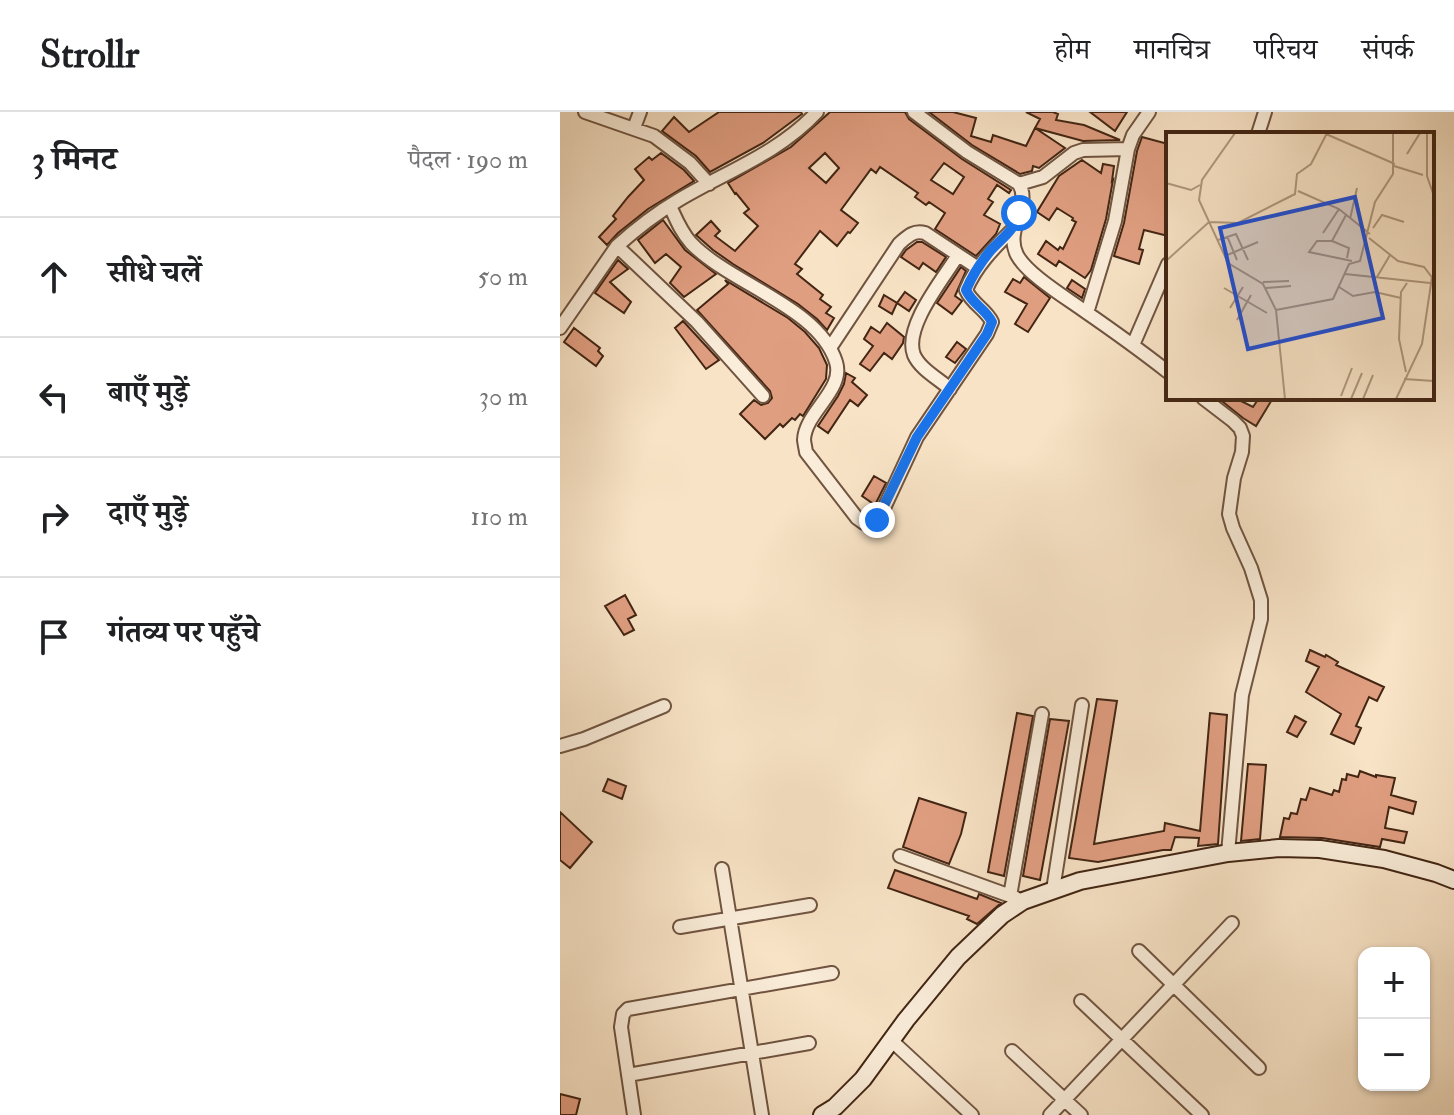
<!DOCTYPE html>
<html lang="hi">
<head>
<meta charset="utf-8">
<style>
  :root { --surface:#fff; --page:#f2f2f2; --text:#202124; --muted:#757577; --line:#e0e0e0 }
  body { margin:0; font-family:"IM FELL Double Pica","Noto Serif Devanagari",serif; background:var(--page); color:var(--text) }
  .controls { position:absolute; right:24px; bottom:24px; display:grid; overflow:hidden; border-radius:16px; box-shadow:0 2px 6px #0004 }
  .controls button { width:72px; height:72px; display:grid; place-items:center; padding:0; border:0; border-bottom:2px solid var(--line); background:var(--surface); color:var(--text); font:40px sans-serif }
  .stop { position:absolute; width:24px; height:24px; margin:-18px; border:6px solid #1a73e8; border-radius:50%; background:#fff }
  .stop.end { background:#1a73e8; border-color:#fff; box-shadow:0 2px 8px #0008 }
  .list { margin:0; padding:0; list-style:none }
  h2 { display:flex; justify-content:space-between; align-items:center; height:104px; margin:0; padding:0 32px; font-size:34px }
  h2 small { font-size:26px; font-weight:400; color:var(--muted) }
  .list li { display:grid; grid-template-columns:52px 1fr auto; gap:24px; align-items:center; box-sizing:border-box; height:120px; padding:0 32px; border-top:2px solid var(--line) }
  .list b { display:block; font-size:30px; white-space:nowrap }
  .list em { font-size:26px; font-style:normal; color:var(--muted) }
  .icon { flex:none; width:44px; height:44px; fill:none; stroke:currentColor; stroke-width:2; stroke-linecap:round; stroke-linejoin:round }
  .map { position:relative; flex:none; width:894px; height:1003px; overflow:hidden }
  header { display:flex; align-items:center; gap:48px; box-sizing:border-box; height:112px; padding:0 40px; background:var(--surface); border-bottom:2px solid var(--line) }
  header strong { font-size:38px }
  nav { display:flex; gap:44px; margin-inline-start:auto; font-size:28px }
  main { display:flex }
  aside { flex:1; background:var(--surface) }
  .map>svg:first-child { display:block }
  .building { fill:#e09e81; stroke:#422513; stroke-width:2; fill-rule:evenodd }
  .lines { fill:none; stroke-linecap:round; stroke-linejoin:round }
  .street-casing { stroke:#705440; stroke-width:16 }
  .secondary-casing { stroke:#422513; stroke-width:20 }
  .street { stroke:#faedda; stroke-width:12 }
  .secondary { stroke:#faedda; stroke-width:16 }
  .route { stroke:#1a73e8; stroke-width:10 }
  .inset-road { fill:none; stroke:#af977e; stroke-width:2 }
  .view { fill:#1d4ed8; fill-opacity:0.15; stroke:#1d4ed8; stroke-width:4 }
  .inset-edge { fill:none; stroke:#422513; stroke-width:4 }
</style>
</head>
<body>
<header>
<strong>Strollr</strong>
<nav><a>होम</a><a>मानचित्र</a><a>परिचय</a><a>संपर्क</a></nav>
</header>
<main>
<aside>
<h2>3 मिनट<small>पैदल · 190 m</small></h2>
<ul class="list">
<li><svg class="icon" aria-label="ahead" viewBox="0 0 24 24"><path d="M12 20V5M6 11l6-6 6 6"/></svg><div><b>सीधे चलें</b></div><em>50 m</em></li>
<li><svg class="icon" aria-label="left" viewBox="0 0 24 24"><path d="M17 20v-9H6M10 6l-5 5 5 5"/></svg><div><b>बाएँ मुड़ें</b></div><em>30 m</em></li>
<li><svg class="icon" aria-label="right" viewBox="0 0 24 24"><path d="M7 20v-9h11M14 6l5 5-5 5"/></svg><div><b>दाएँ मुड़ें</b></div><em>110 m</em></li>
<li><svg class="icon" aria-label="arrive" viewBox="0 0 24 24"><path d="M6 21V4h12l-3 4 3 4H6"/></svg><div><b>गंतव्य पर पहुँचे</b></div></li>
</ul>
</aside>
<div class="map">
<svg width="894" height="1003" viewBox="0 0 894 1003">
  <rect width="100%" height="100%" fill="#f8e3c6"/>
  <filter id="stains"><feTurbulence type="fractalNoise" baseFrequency=".0025" numOctaves="4"/><feColorMatrix values="0 0 0 0 .2 0 0 0 0 .09 0 0 0 0 .02 0 0 0 .5 -.17"/></filter>
  <radialGradient id="worn" r=".72"><stop offset=".6" stop-color="#630" stop-opacity="0"/><stop offset="1" stop-color="#630" stop-opacity=".3"/></radialGradient>
  <path class="building" d="M159,0H241L242,2L203,31L150,60L136,44L102,19L114,5L129,20Z
    M270,0H345L349,7L402,47L451,78L449,81L437,73L428,87L433,90L424,103L440,112L436,122L416,144L375,117L385,101L369,90L366,93L355,85L358,81L320,55L316,61L311,57L281,98L298,111L290,121L288,120L277,134L260,119L235,152L242,157L237,162L263,183L260,187L271,195L266,201L274,206L267,218L257,207L238,192L173,152L153,138L136,123L151,109L160,119L155,124L175,139L198,114L184,101L189,97L176,81L175,82L168,71L231,35ZM265,41L279,56L266,71L249,56ZM384,51L404,65L393,82L371,68Z
    M369,0H393L416,6L411,24L431,30L433,23L466,34L475,16L505,36L479,56L473,54L472,59L460,62L412,33Z
    M466,0H493L498,2L496,8L524,13L560,28L523,29L475,16L480,7Z
    M530,0H567L555,19Z
    M582,25L608,32V124L584,118L579,137L583,138L579,152L554,144L564,111L577,39Z
    M101,41L124,58L134,69L88,97L58,121L47,133L39,125L56,107L53,104L68,85L84,68L75,57L89,45L92,48Z
    M522,48L541,61L543,52L554,54L552,69L553,68L546,107L531,158L525,166L499,149L496,154L478,142L486,129L498,138L500,135L503,137L516,110L512,108L513,106L497,96L489,108L477,100L499,64Z
    M103,108L125,138L156,162L124,185L110,171L121,155L106,142L95,151L78,128Z
    M357,130H362L386,145L376,160L363,151L359,157L341,145L346,138Z
    M58,148L68,157L50,170L71,190L64,201L35,181Z
    M401,155L406,159L395,184L402,189L392,202L377,191Z
    M464,165L490,186L468,220L455,212L467,192L445,180L453,167L460,171Z
    M165,168L228,206L245,220L259,236L267,253L266,267L243,304L240,302L235,308L232,306L223,315L220,312L205,327L180,302L194,288L201,293L208,291L212,286L210,279L137,198L168,172Z
    M512,168L525,177L522,186L507,176Z
    M345,180L356,188L349,199L337,191Z
    M324,183L337,191L332,202L319,194Z
    M123,209L159,248L146,257L115,216Z
    M327,211L344,225L343,231L332,247L324,241L310,259L300,252L313,234L304,227L311,215L320,221Z
    M14,216L40,236L38,239L43,244L36,254L4,230Z
    M397,230L406,237L395,251L386,245Z
    M286,261L295,266L292,270L307,283L298,294L290,288L268,321L258,314L278,284L284,272Z
    M658,286H675L693,295L699,286H713L696,314L683,306Z
    M314,364L326,371L315,393L302,384Z
    M65,483L76,503L68,507L74,518L64,523L45,494Z
    M750,538L765,545L766,543L778,550L776,553L824,575L817,589L809,585L796,614L801,616L794,632L771,622L781,602L746,580L759,555L746,549Z
    M537,587L557,589L534,732L604,719L605,711L640,719L650,601L667,603L658,732L638,734L639,726L615,725L611,738H603L538,750L509,746Z
    M457,601L473,604L444,764L428,760Z
    M735,604L746,610L737,625L727,620Z
    M490,607L509,609L480,768L463,764Z
    M688,652L706,653L700,727L681,729Z
    M800,659L816,665V663L835,666L831,683L856,690L853,702L829,695L825,716L847,720L844,731L822,727L820,735L762,726L720,725L724,706L729,707L731,701L737,702L741,687L746,688L750,676L772,683L774,678L779,680L782,667L786,668L787,662L798,665Z
    M48,667L66,674L62,687L43,679Z
    M359,686L406,701L401,722L389,752L343,735Z
    M0,700L32,730L10,756L0,748Z
    M335,758L417,787L419,782L441,791L417,812L407,807L409,804L328,776Z
    M0,982L20,987L16,1003H0Z"/>
  <g class="lines">
    <defs>
      <path id="street" d="M25,0L94,24L130,51L149,72
        M354,0L407,40L459,72C472,93 444,118 457,143C467,162 505,185 523,198C552,218 580,238 608,260
        M74,16L80,0
        M698,22L705,0
        M459,72L483,65L514,41L523,38L568,37
        M110,94C116,107 121,120 131,131C170,172 259,195 276,250C285,278 245,300 244,328C244,329 246,339 246,340L297,406L304,411L312,413L317,408L324,396L357,325L427,222L432,210C426,197 412,192 406,178C416,153 436,134 455,115
        M57,134L137,210L203,284
        M527,201L555,109L568,37L573,23L589,0
        M0,216L57,134C76,117 95,102 117,89C165,60 218,42 257,0
        M573,233L608,152
        M270,236L339,132C347,125 353,118 365,121L418,156
        M390,277C379,267 360,257 354,243C343,215 384,166 398,143
        M643,286L673,309L680,316L683,324L682,340L674,366L669,402L673,416L691,456L701,488V507L682,583L668,741
        M0,634L24,627L104,594
        M340,744L456,786
        M162,757L202,1003
        M493,778L522,593
        M450,784L482,602
        M120,815L250,793
        M579,839L699,956
        M521,889L642,1003
        M332,929L412,1003
        M452,939L521,1003
        M68,963L249,931
        M74,1003L61,915L63,902L68,897L272,861
        M490,1003L672,811"/>
      <path id="secondary" d="M262,1003L275,995L303,967L346,908L398,845L442,803L463,789L520,769L668,741L719,736L760,737L824,747L876,761L894,768"/>
    </defs>
    <use href="#street" class="street-casing"/>
    <use href="#secondary" class="secondary-casing"/>
    <use href="#street" class="street"/>
    <use href="#secondary" class="secondary"/>
  </g>
  <g class="lines">
    <path class="route" d="M317,408L357,325L427,222L432,210C426,197 412,192 406,178C412,164 421,150 431,138C444,124 453,120 459,101"/>
  </g>
  <g transform="translate(606 20)">
    <rect width="268" height="268" fill="#f8e3c6"/>
    <path class="inset-road" d="M69,1L36,48L33,68L62,131L97,152L110,178L119,267M261,1V44L268,64M160,2L229,32M241,22L254,1M228,34L257,43M0,51L25,58L34,53M132,59L173,77L204,102M180,83L166,109H151L143,120L186,129M184,87L191,56M207,96L216,83L238,90M157,101L173,77M61,104L71,128M203,106L232,129L258,135L268,148M52,108L70,102L82,128M166,109L183,116L181,126M59,124L92,110M0,129L43,90L72,91L129,62L131,42L145,32L161,1M179,142L264,151M211,145L224,123M97,150L123,149M173,155L187,164L209,160L235,166M58,156L101,181M100,156L125,154M64,176L77,155M110,178L167,167L183,132L194,129L209,70L227,42V1M71,188L85,163M240,240L233,207L235,160L241,151M238,247L268,249M175,264L186,236M185,267L196,241M197,267L207,243M230,267L256,212L266,145"/>
    <path class="view" d="M189,65L217,186L82,217L54,96Z"/>
    <rect width="268" height="268" class="inset-edge"/>
  </g>
  <rect width="100%" height="100%" filter="url(#stains)"/>
  <rect width="100%" height="100%" fill="url(#worn)"/>
</svg>
<div class="controls">
<button>+</button>
<button>−</button>
</div>
<div class="stop" style="left:459px;top:101px"></div>
<div class="stop end" style="left:317px;top:408px"></div>
</div>
</main>
</body>
</html>
